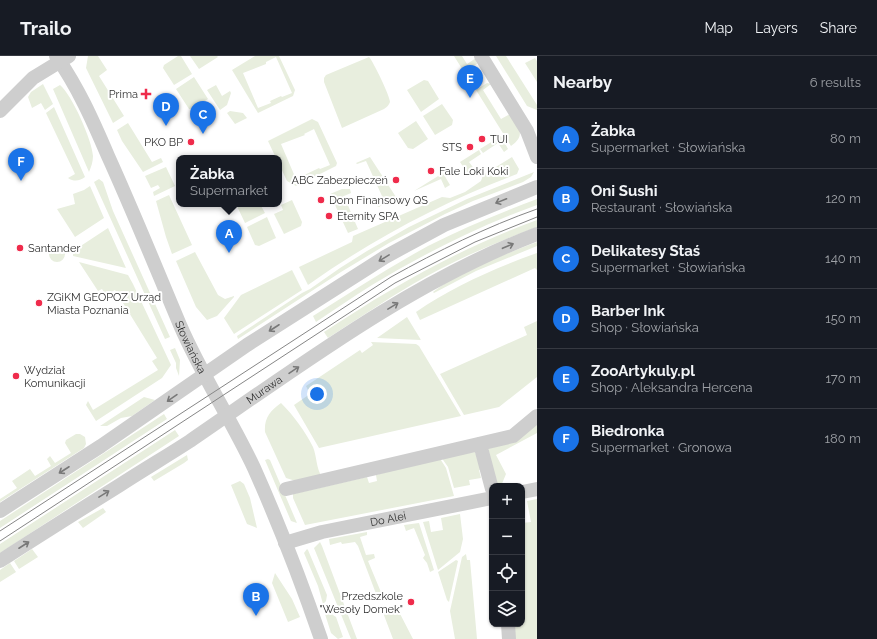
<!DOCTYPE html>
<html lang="en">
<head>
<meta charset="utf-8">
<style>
  :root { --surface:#171b24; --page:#242831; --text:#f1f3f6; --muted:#9ea1a6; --line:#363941; --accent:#1a73e8 }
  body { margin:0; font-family:Raleway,sans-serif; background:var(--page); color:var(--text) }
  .controls { position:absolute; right:12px; bottom:12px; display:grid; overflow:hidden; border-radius:8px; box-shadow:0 1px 3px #0004 }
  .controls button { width:36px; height:36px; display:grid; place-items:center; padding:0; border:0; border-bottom:1px solid var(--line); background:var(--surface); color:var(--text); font:20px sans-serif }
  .you { position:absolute; left:317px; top:338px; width:14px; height:14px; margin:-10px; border:3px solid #fff; border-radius:50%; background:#1a73e8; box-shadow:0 0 0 6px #1a73e833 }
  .badge { display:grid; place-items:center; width:26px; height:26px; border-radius:50%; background:var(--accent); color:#fff; font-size:13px; font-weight:700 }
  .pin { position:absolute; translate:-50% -33px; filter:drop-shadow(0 1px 2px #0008) }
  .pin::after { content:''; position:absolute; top:21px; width:14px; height:12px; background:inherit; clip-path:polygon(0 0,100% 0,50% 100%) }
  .popup { position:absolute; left:176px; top:99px; width:106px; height:52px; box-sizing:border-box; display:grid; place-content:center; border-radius:8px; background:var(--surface); filter:drop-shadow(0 1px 3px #0005); font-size:13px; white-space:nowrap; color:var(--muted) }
  .popup b { font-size:15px; color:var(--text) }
  .popup::after { content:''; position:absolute; left:50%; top:100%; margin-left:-8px; border:8px solid transparent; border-top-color:var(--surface) }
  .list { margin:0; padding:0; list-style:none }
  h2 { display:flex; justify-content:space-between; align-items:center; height:52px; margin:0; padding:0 16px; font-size:17px }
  h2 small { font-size:13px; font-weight:400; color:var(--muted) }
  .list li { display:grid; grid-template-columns:26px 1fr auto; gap:12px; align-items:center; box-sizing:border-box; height:60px; padding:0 16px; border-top:1px solid var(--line) }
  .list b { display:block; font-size:15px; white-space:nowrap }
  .list p { margin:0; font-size:13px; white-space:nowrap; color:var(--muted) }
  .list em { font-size:13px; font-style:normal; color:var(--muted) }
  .icon { flex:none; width:22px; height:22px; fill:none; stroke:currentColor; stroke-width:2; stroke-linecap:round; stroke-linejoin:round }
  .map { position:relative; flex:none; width:537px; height:583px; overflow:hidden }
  header { display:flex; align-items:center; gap:24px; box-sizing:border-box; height:56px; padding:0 20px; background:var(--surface); border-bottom:1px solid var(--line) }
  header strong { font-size:19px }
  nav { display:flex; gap:22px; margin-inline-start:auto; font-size:14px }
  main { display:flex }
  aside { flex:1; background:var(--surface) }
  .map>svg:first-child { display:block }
  .green { fill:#e8eede; fill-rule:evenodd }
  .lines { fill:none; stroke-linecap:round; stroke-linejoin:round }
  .minor { stroke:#cecece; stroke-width:14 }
  .tram { stroke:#868686; stroke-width:1 }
  .oneway { stroke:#787878 }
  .poi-dot { fill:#ef2b4b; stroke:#fff; stroke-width:1.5 }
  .labels { text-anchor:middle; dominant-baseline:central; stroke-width:4; stroke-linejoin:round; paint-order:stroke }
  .poi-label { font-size:11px; fill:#313131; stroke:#fff; text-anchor:start }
  .street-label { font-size:11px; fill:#313131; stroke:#fff }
</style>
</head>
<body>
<header>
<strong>Trailo</strong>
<nav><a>Map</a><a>Layers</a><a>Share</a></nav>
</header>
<main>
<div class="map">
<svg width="537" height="583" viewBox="0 0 537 583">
  <rect width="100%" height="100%" fill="#fff"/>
  <path class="green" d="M88,0H98L107,14L99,20L124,60L113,67L86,12Z
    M178,0H181L192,18L174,29L163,12L164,9Z
    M190,0H217L218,1L199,13Z
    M255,0H279L295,34L293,40L258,57L232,14ZM276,1L292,37L282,41L281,40L270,45L271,47L258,52L243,17L266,8V6Z
    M454,0H462L467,8L476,2L477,8L464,16Z
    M496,0H506L537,49V54L527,50Z
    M369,1C373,5 390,40 390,46C389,49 387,51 384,53L342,72L324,26V22L326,19Z
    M535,2L537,5V26L525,7Z
    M194,21L208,43L192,53H189L176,33Z
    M424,24L428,25L439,43L421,56L407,34Z
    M487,27L491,28L483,34L501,63L510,58C518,71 527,79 511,90L476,34Z
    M43,28L53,48L45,54L41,47L32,52L28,41L31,36Z
    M60,29C72,39 92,84 93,100C93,106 91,111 89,116L53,33Z
    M216,29L222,40L230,35L231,37L227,49L220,54L207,34Z
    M442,48L453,64L452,69L435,79L423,60Z
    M54,51L85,121C80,125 74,126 68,122L75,118L46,57Z
    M230,55L243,57L247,62L235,68L227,57Z
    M312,63L318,66L337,107L336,110L296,130L287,125L279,108V102H276L268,85ZM314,73L330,109L320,113L319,112L296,123L281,88L305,79L304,78Z
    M416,65L428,83L413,93L408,92L398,77Z
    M128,67L152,106L161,102L163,106L143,116L122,85L117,74Z
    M501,80L508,93L504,96L498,87L483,97L480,93Z
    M479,94L481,98L469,106L475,114L468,118L460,106Z
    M370,101L396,141L379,151L375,149L373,144L382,140L366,105L357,108L356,107Z
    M512,101L519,113L517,118C442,146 373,183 308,229L299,211L352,186L353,180L442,141L450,142L465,136L481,125L483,119Z
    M166,111L175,130L154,140L153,136L160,132L158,129L151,132L145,120Z
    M534,116L531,121L523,126L473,145L445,158L389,187L341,216L238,283L237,280L302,237L310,233L340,212L367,195L409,171L467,143Z
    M443,117L450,129L445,132L441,123L414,135Z
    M99,123L103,126L113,155L170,281L165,283L94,126Z
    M90,130L104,162L75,181L57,153L75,148L73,138L84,134Z
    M342,133H350L351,137L344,140L358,173L348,177L330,138Z
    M169,139L192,189L172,198L166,181L156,145Z
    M537,143V149C479,170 425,197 372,229C353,241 335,253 316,266L313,260C351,236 388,212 428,190C463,172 500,157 537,143Z
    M292,144L302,166L301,170L284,178L274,158L283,154L281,149Z
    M236,148H260L265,157L245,167Z
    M267,161L276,182L259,190L255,189L247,171Z
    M537,164V171C494,187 452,205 413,228C384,245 356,264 328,282L324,276C346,262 368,247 391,234C438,206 486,183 537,164Z
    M108,172L126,212L73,200V195Z
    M537,186V190L476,215L434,237L433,236C460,215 505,198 537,186Z
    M49 198a8 8 0 1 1 16 0a8 8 0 1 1-16 0Z
    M195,196L218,239L225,243L234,240V241L217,260L207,264L196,251L176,205Z
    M537,197V214L535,212L420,264L416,256C452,231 495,212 537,197Z
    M79,206L128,219L133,228L171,309L162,322L96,365L86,349L88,345L93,354L158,314L152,305L157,302L115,234L106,239L102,233L98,235Z
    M292,214L302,234L234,278L224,262L241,239Z
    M407,261L421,284L377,282Z
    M537,265V321L499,351L464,359L440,318L527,279L524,271Z
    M371,286L416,288L419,290L461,360L319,392L294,349L310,338L306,330L360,294L362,297L373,289Z
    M175,292L180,304L179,320L176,312V307L170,294Z
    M144,341L155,344L132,360L121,362L107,370H100Z
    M281,347C294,360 305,375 313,391C317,401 316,412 322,421L299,426L286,422L265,376C264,362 270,355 281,347Z
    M164,358L167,363L0,472V465Z
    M537,364V377L496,399L506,418L501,430H496L488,391Z
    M175,374L179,380L0,497V488Z
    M76,378H80L85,381L86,388L84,392L0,446V443L17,432L12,425L30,413L35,420L51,410L47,403L50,400L55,407L71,397L65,387L66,384Z
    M475,396L482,413L479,414L481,422L469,424L470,429L454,432L448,411L441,401Z
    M187,399L188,404L184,407L154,425L151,421Z
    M439,401L446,412L454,440L305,469L293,442V438L367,421L369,427L377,425L376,419Z
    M268,403L270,404L297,467L291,465L265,404Z
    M240,425L244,428L250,442L257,472L247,468L231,429Z
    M537,443V583H513L512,568H522V467L531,466L527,445Z
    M103,452L106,456L83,472L78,466Z
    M460,458L463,483L460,496L438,514L423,466L429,465L431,476L443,474L441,462Z
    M419,467L434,514L430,516L427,507L423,502L425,499L414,472L406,475L404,469Z
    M367,476V479L360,481L366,499L374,498L375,502L368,505L383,541L378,543L358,490L355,486L342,488L341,486L330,489L329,483Z
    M320,486L322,490L357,583H351L314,492Z
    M32,493L38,501L19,513L14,505Z
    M307,493L308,494L327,539L326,545L323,548L318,530L304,497Z
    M466,498L467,504H470L477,583H455L450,555L462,501Z
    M456,504L458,505L449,546L447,544L438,516Z
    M10,507L16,516L0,526V514Z
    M275,517L292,543L300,561L288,566L272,527Z
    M396,550L413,583H393L382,554L387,551L388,553Z
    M330,557L336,561L343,581L338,583L331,577L325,558Z"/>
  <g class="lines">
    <g class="minor">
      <path id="s1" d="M56,0C78,31 93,65 108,100C133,155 156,212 180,269C201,318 231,363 254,412C279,468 301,525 321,583"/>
      <path d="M481,0L527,75L537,101"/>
      <path d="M0,55L33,22L69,0"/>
      <path d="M480,388L492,433"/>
      <path d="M286,433L513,380L537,360"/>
      <path d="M522,436L537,433"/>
      <path d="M0,455L101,390L247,289L385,201L444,169L537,131"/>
      <path id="s2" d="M285,487L322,476L492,442"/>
      <path id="s3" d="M0,505C40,479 80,454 120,429C143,414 167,400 190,385C301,309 411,226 537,178"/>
      <path d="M508,568L509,583"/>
    </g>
    <path class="tram" d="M0,475L391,221C438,195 486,171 537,153
      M0,485L395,227L475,186L537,161"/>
  </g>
  <defs><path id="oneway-shaft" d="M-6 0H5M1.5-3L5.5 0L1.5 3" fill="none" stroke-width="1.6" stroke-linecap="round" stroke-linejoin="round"/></defs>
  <g class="oneway">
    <use href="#oneway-shaft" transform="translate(501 145) rotate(158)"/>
    <use href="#oneway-shaft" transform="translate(508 190) rotate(-23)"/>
    <use href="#oneway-shaft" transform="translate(384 202) rotate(149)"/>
    <use href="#oneway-shaft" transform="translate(393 250) rotate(-31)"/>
    <use href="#oneway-shaft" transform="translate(274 272) rotate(147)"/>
    <use href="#oneway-shaft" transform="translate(294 314) rotate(-34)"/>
    <use href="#oneway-shaft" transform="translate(172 342) rotate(145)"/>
    <use href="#oneway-shaft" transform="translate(64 414) rotate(147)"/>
    <use href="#oneway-shaft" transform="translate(104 438) rotate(-32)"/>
    <use href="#oneway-shaft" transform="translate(24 489) rotate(-33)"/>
  </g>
  <g class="poi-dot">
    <path d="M144 32h4v4h4v4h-4v4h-4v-4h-4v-4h4z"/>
    <circle cx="482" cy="83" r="4"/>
    <circle cx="191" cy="86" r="4"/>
    <circle cx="470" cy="91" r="4"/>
    <circle cx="431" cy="115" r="4"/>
    <circle cx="396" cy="124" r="4"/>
    <circle cx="321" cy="144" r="4"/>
    <circle cx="329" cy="160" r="4"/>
    <circle cx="20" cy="192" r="4"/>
    <circle cx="39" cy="247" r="4"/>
    <circle cx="16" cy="320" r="4"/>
    <circle cx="411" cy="546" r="4"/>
  </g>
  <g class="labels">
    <g class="poi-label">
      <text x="138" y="38" text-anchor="end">Prima</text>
      <text x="490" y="83">TUI</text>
      <text x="183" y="86" text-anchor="end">PKO BP</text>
      <text x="462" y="91" text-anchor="end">STS</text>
      <text x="439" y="115">Fale Loki Koki</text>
      <text x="388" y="124" text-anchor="end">ABC Zabezpieczeń</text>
      <text x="329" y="144">Dom Finansowy QS</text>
      <text x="337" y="160">Eternity SPA</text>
      <text x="28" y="192">Santander</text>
      <text x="47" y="241">ZGiKM GEOPOZ Urząd<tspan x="47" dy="13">Miasta Poznania</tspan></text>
      <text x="24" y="314">Wydział<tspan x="24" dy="13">Komunikacji</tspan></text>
      <text x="403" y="540" text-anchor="end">Przedszkole<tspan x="403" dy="13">"Wesoły Domek"</tspan></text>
    </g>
    <g class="street-label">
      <text stroke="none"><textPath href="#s1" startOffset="321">Słowiańska</textPath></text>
      <text stroke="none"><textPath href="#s3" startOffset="315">Murawa</textPath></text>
      <text stroke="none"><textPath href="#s2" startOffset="106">Do Alei</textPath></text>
    </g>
  </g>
</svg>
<div class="controls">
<button>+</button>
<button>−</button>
<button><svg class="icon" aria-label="locate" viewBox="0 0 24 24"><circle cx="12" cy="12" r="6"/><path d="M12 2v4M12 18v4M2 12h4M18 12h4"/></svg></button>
<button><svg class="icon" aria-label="layers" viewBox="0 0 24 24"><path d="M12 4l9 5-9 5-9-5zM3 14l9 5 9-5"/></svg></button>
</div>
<div class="you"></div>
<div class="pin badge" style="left:229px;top:197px">A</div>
<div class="popup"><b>Żabka</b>Supermarket</div>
<div class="pin badge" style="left:256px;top:560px">B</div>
<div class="pin badge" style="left:203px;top:78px">C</div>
<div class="pin badge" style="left:166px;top:70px">D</div>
<div class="pin badge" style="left:470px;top:42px">E</div>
<div class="pin badge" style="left:21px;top:125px">F</div>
</div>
<aside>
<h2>Nearby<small>6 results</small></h2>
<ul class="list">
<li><span class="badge">A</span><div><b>Żabka</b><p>Supermarket · Słowiańska</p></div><em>80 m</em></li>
<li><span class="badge">B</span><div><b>Oni Sushi</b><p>Restaurant · Słowiańska</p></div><em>120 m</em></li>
<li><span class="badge">C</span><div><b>Delikatesy Staś</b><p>Supermarket · Słowiańska</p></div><em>140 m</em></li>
<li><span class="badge">D</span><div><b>Barber Ink</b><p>Shop · Słowiańska</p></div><em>150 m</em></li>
<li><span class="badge">E</span><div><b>ZooArtykuly.pl</b><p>Shop · Aleksandra Hercena</p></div><em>170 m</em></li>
<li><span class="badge">F</span><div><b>Biedronka</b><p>Supermarket · Gronowa</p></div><em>180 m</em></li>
</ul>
</aside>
</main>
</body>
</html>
